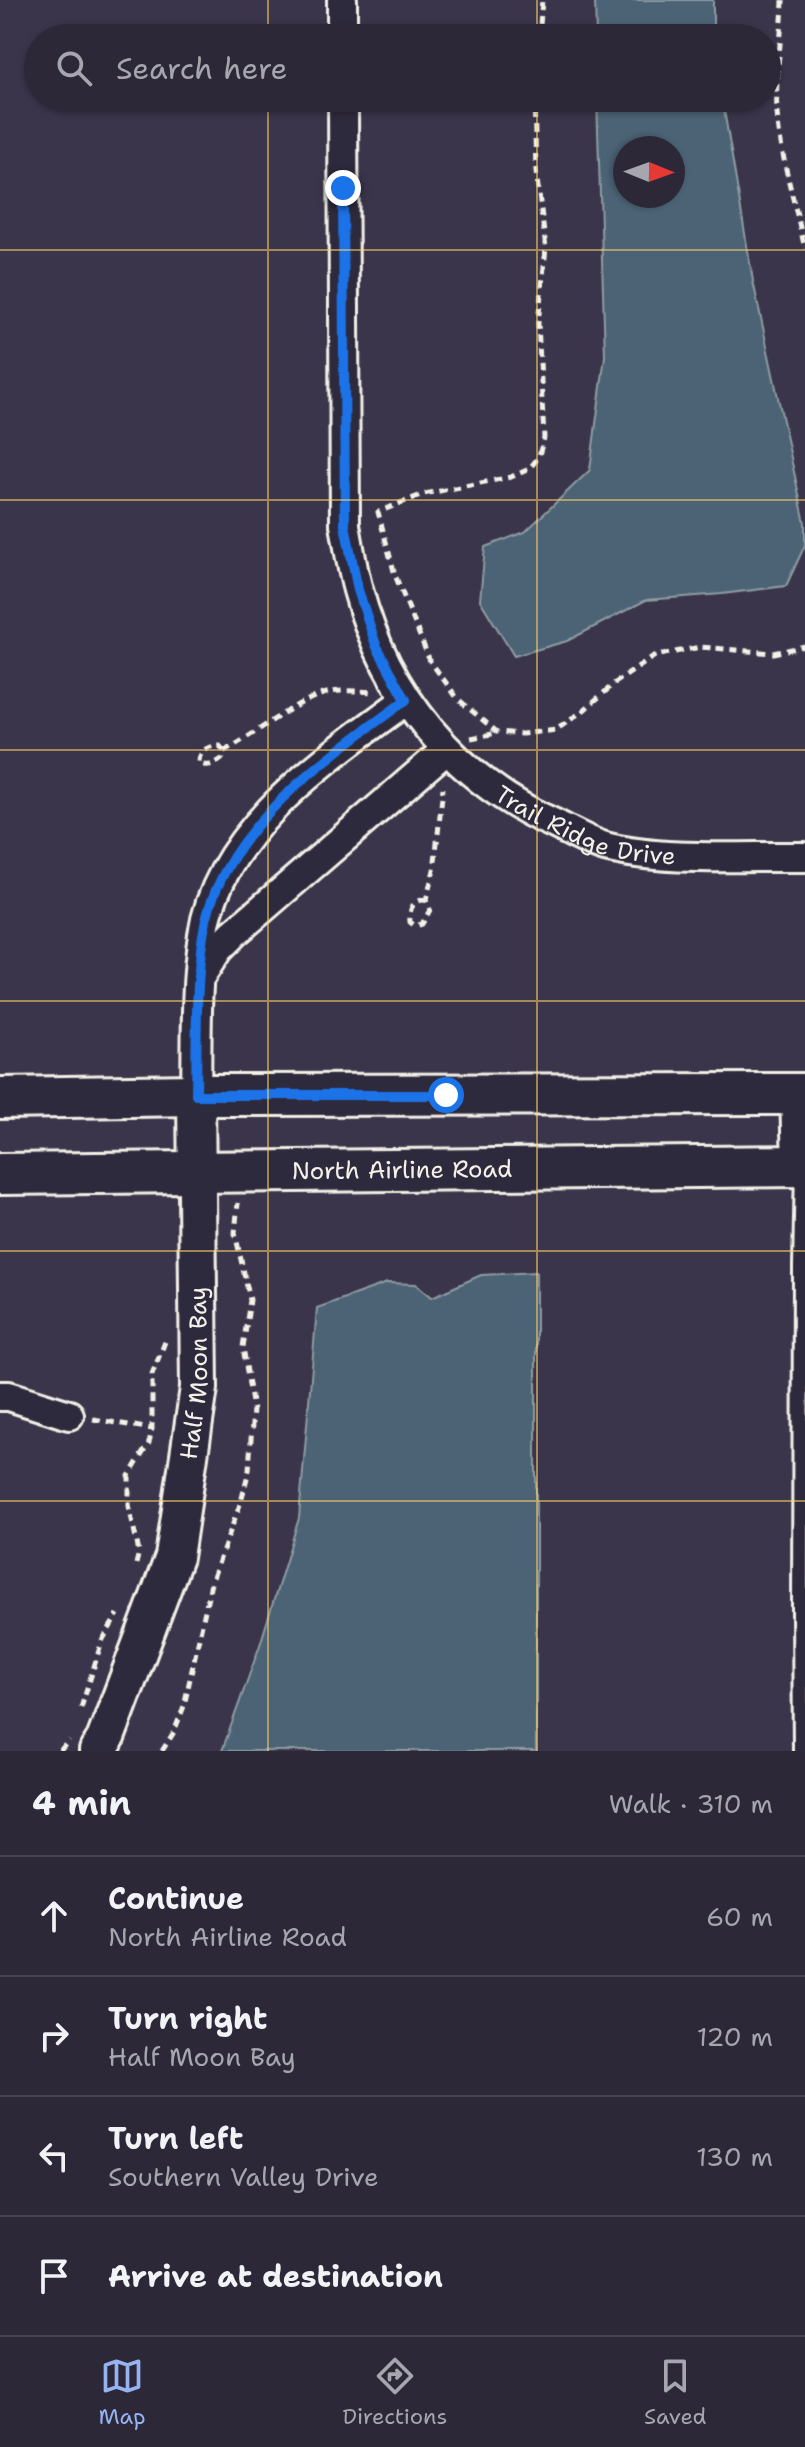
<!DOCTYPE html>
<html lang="en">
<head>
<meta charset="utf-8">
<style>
  :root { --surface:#2c2838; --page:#343040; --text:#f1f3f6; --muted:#a6a6ae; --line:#484453; --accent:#95b2f1 }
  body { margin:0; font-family:"Shantell Sans",sans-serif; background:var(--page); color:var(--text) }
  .compass { position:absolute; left:613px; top:136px; width:72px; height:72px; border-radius:50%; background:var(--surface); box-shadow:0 2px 6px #0004; rotate:91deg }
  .stop { position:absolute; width:24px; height:24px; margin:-18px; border:6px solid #1a73e8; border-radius:50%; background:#fff }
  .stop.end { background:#1a73e8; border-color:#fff; box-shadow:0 2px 8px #0008 }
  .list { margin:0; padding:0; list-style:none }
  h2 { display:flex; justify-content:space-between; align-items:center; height:104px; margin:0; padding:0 32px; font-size:34px }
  h2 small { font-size:26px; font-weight:400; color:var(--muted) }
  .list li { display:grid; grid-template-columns:52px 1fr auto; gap:24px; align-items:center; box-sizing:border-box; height:120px; padding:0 32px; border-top:2px solid var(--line) }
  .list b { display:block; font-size:30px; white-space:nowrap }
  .list p { margin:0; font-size:26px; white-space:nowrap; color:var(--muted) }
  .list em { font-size:26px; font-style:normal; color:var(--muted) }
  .icon { flex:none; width:44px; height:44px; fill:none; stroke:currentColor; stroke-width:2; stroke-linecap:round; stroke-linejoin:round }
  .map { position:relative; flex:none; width:805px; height:1751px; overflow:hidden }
  .search { position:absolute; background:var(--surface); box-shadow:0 2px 6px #0004; left:24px; right:24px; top:24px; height:88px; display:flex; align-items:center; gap:20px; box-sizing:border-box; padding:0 28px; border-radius:44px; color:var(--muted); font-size:30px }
  .sheet { height:584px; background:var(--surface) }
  nav { display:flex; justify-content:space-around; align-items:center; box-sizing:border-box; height:112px; border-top:2px solid var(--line); background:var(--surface); font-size:22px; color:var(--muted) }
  nav a { display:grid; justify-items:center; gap:4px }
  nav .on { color:var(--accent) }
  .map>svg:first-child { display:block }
  .water { fill:#4b6474; stroke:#8f9ca2; stroke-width:2; fill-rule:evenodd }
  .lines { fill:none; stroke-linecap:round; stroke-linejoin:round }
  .service-casing { stroke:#f4f1e8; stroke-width:20 }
  .minor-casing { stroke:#f4f1e8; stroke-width:34 }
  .tertiary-casing { stroke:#f4f1e8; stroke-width:42 }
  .secondary-casing { stroke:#f4f1e8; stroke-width:46 }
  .path { stroke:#f4f1e8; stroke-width:5; stroke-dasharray:8 6; stroke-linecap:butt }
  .service { stroke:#2f2a3d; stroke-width:14 }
  .minor { stroke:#2f2a3d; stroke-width:28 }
  .tertiary { stroke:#2f2a3d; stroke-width:36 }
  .secondary { stroke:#2f2a3d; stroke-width:40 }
  .route { stroke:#1a73e8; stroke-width:10 }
  .grid { fill:none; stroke:#ffd166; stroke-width:2; stroke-opacity:0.55 }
  .labels { text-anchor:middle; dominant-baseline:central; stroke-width:6; stroke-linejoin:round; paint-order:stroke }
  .street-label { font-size:24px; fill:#f4f1e8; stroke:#2f2a3d }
</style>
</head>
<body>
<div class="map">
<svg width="805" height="1751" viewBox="0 0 805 1751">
  <rect width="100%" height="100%" fill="#3a354b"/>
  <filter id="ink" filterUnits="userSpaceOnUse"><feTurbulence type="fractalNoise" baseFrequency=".0125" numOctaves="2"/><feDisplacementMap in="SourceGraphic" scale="16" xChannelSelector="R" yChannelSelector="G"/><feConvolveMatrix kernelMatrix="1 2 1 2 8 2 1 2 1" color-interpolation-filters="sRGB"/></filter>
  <g filter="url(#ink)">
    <path class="water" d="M595,0H713V38H596Z
      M597,98H722L753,281L805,523V545L786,586L722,594L646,600L567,641L514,656L480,600L485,547L525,532L590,470L605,356ZM673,148V196H625V148Z
      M536,1272V1751H222L260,1645L299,1518L317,1308L387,1283L416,1284L432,1297L481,1275Z"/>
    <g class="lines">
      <defs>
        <path id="service" d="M803,1167L801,1267H805
          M801,1267L800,1612H805
          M800,1612L801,1751"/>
        <g id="minor">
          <path d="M342,0V38"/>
          <path id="s1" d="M343,98L345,525C349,546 352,569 358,590C386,695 456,780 555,824C571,832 588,842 605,847C664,862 743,856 805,857"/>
          <path d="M201,975L218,949L234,933L446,750"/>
          <path d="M196,1095C197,1042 195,988 203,935C218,830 328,758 406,700"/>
          <path d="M0,1396H9L69,1415"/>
        </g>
        <g id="tertiary">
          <path id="s2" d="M98,1751L105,1740L174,1557L199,1388L196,1095"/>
        </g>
        <g id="secondary">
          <path d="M801,1094L803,1166"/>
          <path d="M0,1098L196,1095L805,1094"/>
          <path id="s3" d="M0,1174L805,1166"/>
        </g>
      </defs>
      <use href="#service" class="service-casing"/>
      <use href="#minor" class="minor-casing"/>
      <use href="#tertiary" class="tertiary-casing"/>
      <use href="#secondary" class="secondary-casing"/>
      <path class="path" d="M783,0C782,38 775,75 777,113C781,159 795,203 805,249
        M539,38L542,0
        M534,98L536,172L546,248L538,323L544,438L538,458L529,469L511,477L424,494L378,512L395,575L430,661L458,699L497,732L522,734L556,730L584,710L615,683L655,656L700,647L773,653L805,646
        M471,738L497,733
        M224,751L220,746C207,746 199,750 199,763C208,768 214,764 222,759L224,751C257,734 288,705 323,694C339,689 357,691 374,692
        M426,900C412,899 409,910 410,922L415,926L422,924L430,910L426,900L434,870L443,788
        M93,1419L152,1429
        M136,1564L139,1552L129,1506V1476L149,1443L152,1429V1374L167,1337
        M81,1708L102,1641L118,1614
        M60,1751L69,1740
        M162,1751L174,1732L184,1706L211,1583L241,1502L249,1470L253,1409L243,1347L250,1300L235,1233L238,1203"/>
      <use href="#service" class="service"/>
      <use href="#minor" class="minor"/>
      <use href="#tertiary" class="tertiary"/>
      <use href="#secondary" class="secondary"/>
    </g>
  </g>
  <g class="lines" filter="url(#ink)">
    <path class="route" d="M343,188L345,525L358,590L376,645L406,700C327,759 219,829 203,935C195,988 197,1042 196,1095H446"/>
  </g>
  <path class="grid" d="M268,0V38M537,0V38M268,98V1751M537,98V1751M0,250H805M0,500H805M0,750H805M0,1001H805M0,1251H805M0,1501H805"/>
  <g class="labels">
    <g class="street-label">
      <text stroke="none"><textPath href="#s1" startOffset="840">Trail Ridge Drive</textPath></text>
      <text stroke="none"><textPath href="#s3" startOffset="402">North Airline Road</textPath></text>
      <text stroke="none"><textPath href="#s2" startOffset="394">Half Moon Bay</textPath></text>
    </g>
  </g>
</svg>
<svg class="compass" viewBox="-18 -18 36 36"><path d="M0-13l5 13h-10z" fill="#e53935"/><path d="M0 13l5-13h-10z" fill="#a6a6ae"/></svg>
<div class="stop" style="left:446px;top:1095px"></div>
<div class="stop end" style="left:343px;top:188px"></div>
<div class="search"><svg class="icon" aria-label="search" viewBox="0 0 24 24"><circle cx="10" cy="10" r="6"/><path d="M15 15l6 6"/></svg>Search here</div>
</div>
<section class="sheet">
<h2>4 min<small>Walk · 310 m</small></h2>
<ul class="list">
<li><svg class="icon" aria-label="ahead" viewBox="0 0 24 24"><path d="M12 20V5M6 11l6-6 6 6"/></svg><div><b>Continue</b><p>North Airline Road</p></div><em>60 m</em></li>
<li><svg class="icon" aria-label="right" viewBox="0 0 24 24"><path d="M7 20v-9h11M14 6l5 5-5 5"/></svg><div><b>Turn right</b><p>Half Moon Bay</p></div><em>120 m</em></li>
<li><svg class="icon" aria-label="left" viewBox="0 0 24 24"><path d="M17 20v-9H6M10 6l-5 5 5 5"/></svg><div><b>Turn left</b><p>Southern Valley Drive</p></div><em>130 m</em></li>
<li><svg class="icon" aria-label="arrive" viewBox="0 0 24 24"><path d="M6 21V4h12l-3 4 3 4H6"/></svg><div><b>Arrive at destination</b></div></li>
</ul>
</section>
<nav>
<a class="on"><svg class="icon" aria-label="map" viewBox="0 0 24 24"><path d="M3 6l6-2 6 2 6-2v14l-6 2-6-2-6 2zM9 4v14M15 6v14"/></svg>Map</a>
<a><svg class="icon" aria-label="directions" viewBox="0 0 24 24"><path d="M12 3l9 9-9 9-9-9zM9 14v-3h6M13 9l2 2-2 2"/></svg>Directions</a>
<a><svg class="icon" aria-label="saved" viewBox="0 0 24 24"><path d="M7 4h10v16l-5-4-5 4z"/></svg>Saved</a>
</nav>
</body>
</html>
